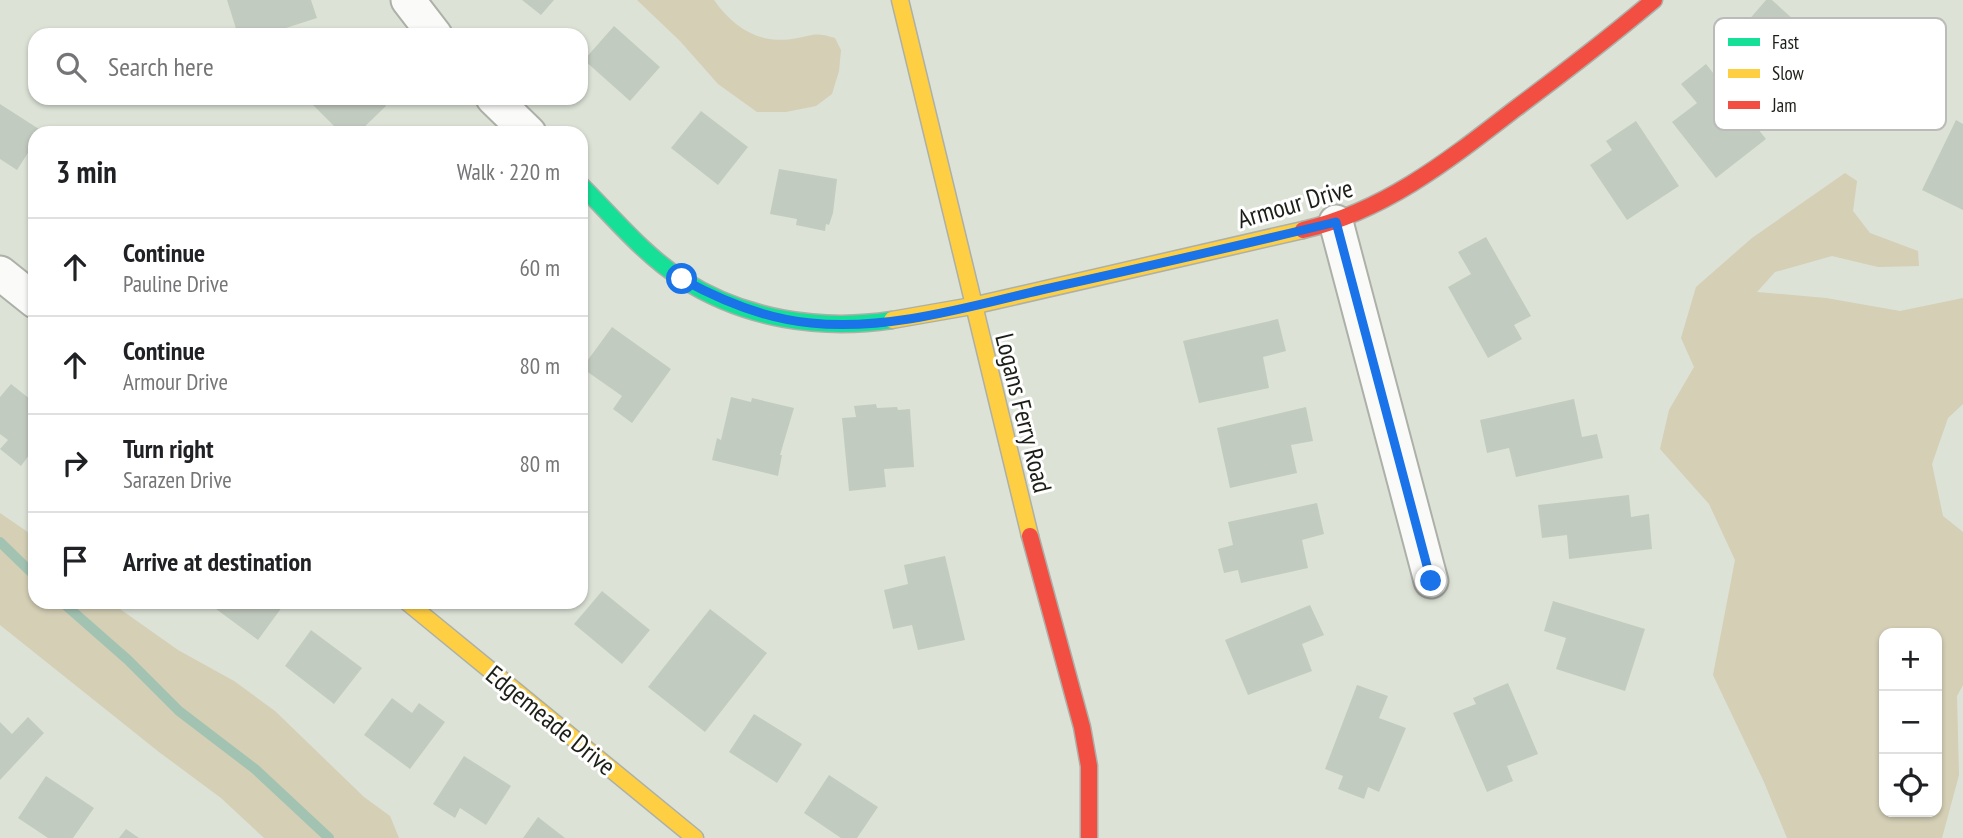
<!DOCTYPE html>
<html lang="en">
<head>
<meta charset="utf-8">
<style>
  :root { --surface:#fff; --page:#f6f6f6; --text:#202124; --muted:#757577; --line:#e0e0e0 }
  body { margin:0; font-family:"PT Sans Narrow",sans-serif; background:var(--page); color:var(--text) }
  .controls { position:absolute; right:21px; bottom:21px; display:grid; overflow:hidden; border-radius:14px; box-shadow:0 2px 5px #0004 }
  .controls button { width:63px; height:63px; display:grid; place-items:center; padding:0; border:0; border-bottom:2px solid var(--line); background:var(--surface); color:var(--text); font:35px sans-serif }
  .stop { position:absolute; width:21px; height:21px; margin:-16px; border:5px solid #1a73e8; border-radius:50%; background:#fff }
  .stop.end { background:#1a73e8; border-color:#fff; box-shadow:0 2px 7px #0008 }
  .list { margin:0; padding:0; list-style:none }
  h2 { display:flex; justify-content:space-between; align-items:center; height:91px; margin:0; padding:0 28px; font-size:30px }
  h2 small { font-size:23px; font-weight:400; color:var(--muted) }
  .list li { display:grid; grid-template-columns:46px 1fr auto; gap:21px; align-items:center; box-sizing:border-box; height:98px; padding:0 28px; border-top:2px solid var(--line) }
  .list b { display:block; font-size:26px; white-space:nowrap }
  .list p { margin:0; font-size:23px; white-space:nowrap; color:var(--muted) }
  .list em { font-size:23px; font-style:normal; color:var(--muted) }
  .icon { flex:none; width:38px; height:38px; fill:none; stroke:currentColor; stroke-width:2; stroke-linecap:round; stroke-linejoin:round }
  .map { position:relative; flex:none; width:1963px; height:838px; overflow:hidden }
  .search { position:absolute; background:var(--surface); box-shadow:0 2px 5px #0004; left:28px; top:28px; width:560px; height:77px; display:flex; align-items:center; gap:18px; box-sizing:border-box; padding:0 24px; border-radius:21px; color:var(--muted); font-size:26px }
  .panel { position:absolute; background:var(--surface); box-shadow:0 2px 5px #0004; left:28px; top:126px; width:560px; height:483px; border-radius:21px }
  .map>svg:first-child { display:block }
  .green { fill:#d4cfb5; fill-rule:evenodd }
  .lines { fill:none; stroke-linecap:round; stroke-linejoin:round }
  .stream { stroke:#a2c3b1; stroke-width:10 }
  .building { fill:#c2cbbf }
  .street-casing { stroke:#acb0a8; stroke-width:37 }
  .fast-casing { stroke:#acb0a8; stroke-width:19 }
  .slow-casing { stroke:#acb0a8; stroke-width:19 }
  .jam-casing { stroke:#acb0a8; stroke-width:19 }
  .street { stroke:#fafbf9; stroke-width:33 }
  .fast { stroke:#16e098; stroke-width:16 }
  .slow { stroke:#ffcf43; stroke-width:16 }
  .jam { stroke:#f24e42; stroke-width:16 }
  .route { stroke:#1a73e8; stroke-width:9 }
  .labels { text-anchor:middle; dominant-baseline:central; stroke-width:6; stroke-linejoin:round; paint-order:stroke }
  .street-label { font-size:26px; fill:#1c1f17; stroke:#fff }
  .key { fill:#fff; stroke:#bbbcb9; stroke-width:2 }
  .key-label { font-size:19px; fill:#1c1f17 }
</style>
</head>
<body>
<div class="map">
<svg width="1963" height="838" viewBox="0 0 1963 838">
  <rect width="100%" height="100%" fill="#dce2d6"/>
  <path class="green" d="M637,0H714C733,27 758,44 792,39C813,36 813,31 835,38L841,50L839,71L832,94L816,106L786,112H757L718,84L680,41Z
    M1845,173L1857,181L1853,211L1870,233L1918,251L1919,266L1878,267L1832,256L1775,272L1757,292L1826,298L1900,311L1963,298V404L1948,418L1932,464L1943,516L1963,532V685L1957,696L1959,775L1942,838H1787L1764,782L1713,675L1735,560L1709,504L1660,449L1669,410L1694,367L1681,338L1696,287L1752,238ZM1937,633V812H1884V633Z
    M0,513L35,537V602H110L178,650L234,681L275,711L364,797L390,816L399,838H264L221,798L159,752L0,625Z"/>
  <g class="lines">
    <path class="stream" d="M0,542L35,576
      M62,602L128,660L179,711L255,769L329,838"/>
  </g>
  <path class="building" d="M227,0H311L317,18L264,35H238Z
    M522,0H554L541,15Z
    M1766,0H1772L1838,60L1797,105L1747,60L1766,39L1747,22Z
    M614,26L660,67L630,101L584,60Z
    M1706,64L1766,139L1716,178L1672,122L1697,103L1681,84Z
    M306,98H378L386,106L358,133H341Z
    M0,104L42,131L35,133V142L17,170L0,159Z
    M701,111L748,147L718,185L671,148Z
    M1956,120L1963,124V210L1922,190Z
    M1636,121L1679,186L1627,220L1590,165L1612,150L1606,141Z
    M779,169L837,179L833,213L829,225L826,224L825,231L796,225L797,219L770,214Z
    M1486,237L1531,316L1514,325L1522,339L1488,358L1448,287L1471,274L1458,252Z
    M1278,319L1286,351L1263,357L1269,388L1199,403L1183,341Z
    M612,327L671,369L632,423L613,409L622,396L582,368Z
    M11,384L35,403V447L21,466L0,449L8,440L0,434V397Z
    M731,397L751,402L752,398L794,408L780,455H782L778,476L712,460L717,438L721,440Z
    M1574,399L1582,437L1597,434L1603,458L1516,477L1509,448L1487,453L1480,420Z
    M876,404L877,408L897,407L898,410L910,409L914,467L884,469L886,487L849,491L842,418L856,417L854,406Z
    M1306,407L1313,441L1291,445L1297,473L1230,488L1217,428Z
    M1629,495L1631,517L1649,514L1652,549L1569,559L1567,535L1542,538L1538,505Z
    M1317,503L1324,534L1302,540L1308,568L1241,583L1238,570L1224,573L1218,549L1233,545L1228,522Z
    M945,556L965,640L918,650L912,625L893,629L884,590L908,584L904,565Z
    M602,591L650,630L622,664L574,624Z
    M1553,601L1645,629L1625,691L1556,669L1566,638L1544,631Z
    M214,602H283L285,603L258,640L212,606Z
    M1310,605L1324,635L1302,644L1312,671L1248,695L1225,640Z
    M710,609L767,653L705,732L648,687Z
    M311,630L362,668L334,704L285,666Z
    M1508,683L1538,754L1507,766L1513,781L1487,792L1453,713L1476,704L1473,698Z
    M1357,685L1388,696L1379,718L1406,728L1379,792L1368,787L1364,799L1338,789L1343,776L1325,769Z
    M392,698L412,713L419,703L445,722L410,769L364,735Z
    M754,714L802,744L777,783L729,752Z
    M28,717L44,733L0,780V722L12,734Z
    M464,756L511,786L486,825L460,808L455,818L433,804Z
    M829,775L878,807L857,838H841L804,813Z
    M46,776L94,808L73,838H48L18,818Z
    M538,817L565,838H523Z
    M126,829L139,838H119Z"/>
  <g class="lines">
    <defs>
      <path id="street" d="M408,0L435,35
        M493,98L529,133
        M1336,222L1431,581
        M0,273L35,301"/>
      <path id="fast" d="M581,185C613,217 644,255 682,279C744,319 820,331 892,320"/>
      <path id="slow" d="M900,0L1030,536
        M892,320L972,306L1303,230
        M407,602L695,838"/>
      <path id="jam" d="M1303,230C1385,211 1449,160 1515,109C1562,74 1609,38 1654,0
        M1030,536L1082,727L1089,766V838"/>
    </defs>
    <use href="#street" class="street-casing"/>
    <use href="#fast" class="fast-casing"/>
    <use href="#slow" class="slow-casing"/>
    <use href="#jam" class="jam-casing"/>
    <use href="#street" class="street"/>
    <use href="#fast" class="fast"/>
    <use href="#slow" class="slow"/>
    <use href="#jam" class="jam"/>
  </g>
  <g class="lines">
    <path class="route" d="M682,279C722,301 765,319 811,323C888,331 968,307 1041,290C1140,268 1238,246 1336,222L1431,581"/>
  </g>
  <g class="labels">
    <g class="street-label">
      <text transform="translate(1295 203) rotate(-16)">Armour Drive</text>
      <text transform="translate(1024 413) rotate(76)">Logans Ferry Road</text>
      <text transform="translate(551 720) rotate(39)">Edgemeade Drive</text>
    </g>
  </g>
  <rect x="1714" y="18" width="232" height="112" rx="10" class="key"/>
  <rect x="1728" y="38" width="32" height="8" fill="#16e098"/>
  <rect x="1728" y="69" width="32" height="9" fill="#ffcf43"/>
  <rect x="1728" y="101" width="32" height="8" fill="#f24e42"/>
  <g class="key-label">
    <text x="1772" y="49">Fast</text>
    <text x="1772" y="80">Slow</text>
    <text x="1772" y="112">Jam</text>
  </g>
</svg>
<div class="controls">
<button>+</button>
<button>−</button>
<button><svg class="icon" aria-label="locate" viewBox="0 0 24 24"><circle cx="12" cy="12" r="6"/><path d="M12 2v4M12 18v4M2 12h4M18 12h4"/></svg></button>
</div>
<div class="stop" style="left:682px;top:279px"></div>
<div class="stop end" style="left:1431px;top:581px"></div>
<div class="search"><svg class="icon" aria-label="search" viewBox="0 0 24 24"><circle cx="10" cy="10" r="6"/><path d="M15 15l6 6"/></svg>Search here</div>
<section class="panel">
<h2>3 min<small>Walk · 220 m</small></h2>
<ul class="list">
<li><svg class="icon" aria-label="ahead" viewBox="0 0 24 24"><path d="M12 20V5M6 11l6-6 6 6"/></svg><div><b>Continue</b><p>Pauline Drive</p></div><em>60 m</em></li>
<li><svg class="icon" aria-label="ahead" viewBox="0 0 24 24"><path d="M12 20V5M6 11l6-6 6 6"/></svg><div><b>Continue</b><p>Armour Drive</p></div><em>80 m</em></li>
<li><svg class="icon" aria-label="right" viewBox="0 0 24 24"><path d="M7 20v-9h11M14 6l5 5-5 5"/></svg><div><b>Turn right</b><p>Sarazen Drive</p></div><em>80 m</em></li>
<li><svg class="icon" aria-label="arrive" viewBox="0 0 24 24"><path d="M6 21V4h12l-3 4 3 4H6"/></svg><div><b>Arrive at destination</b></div></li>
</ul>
</section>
</div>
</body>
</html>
